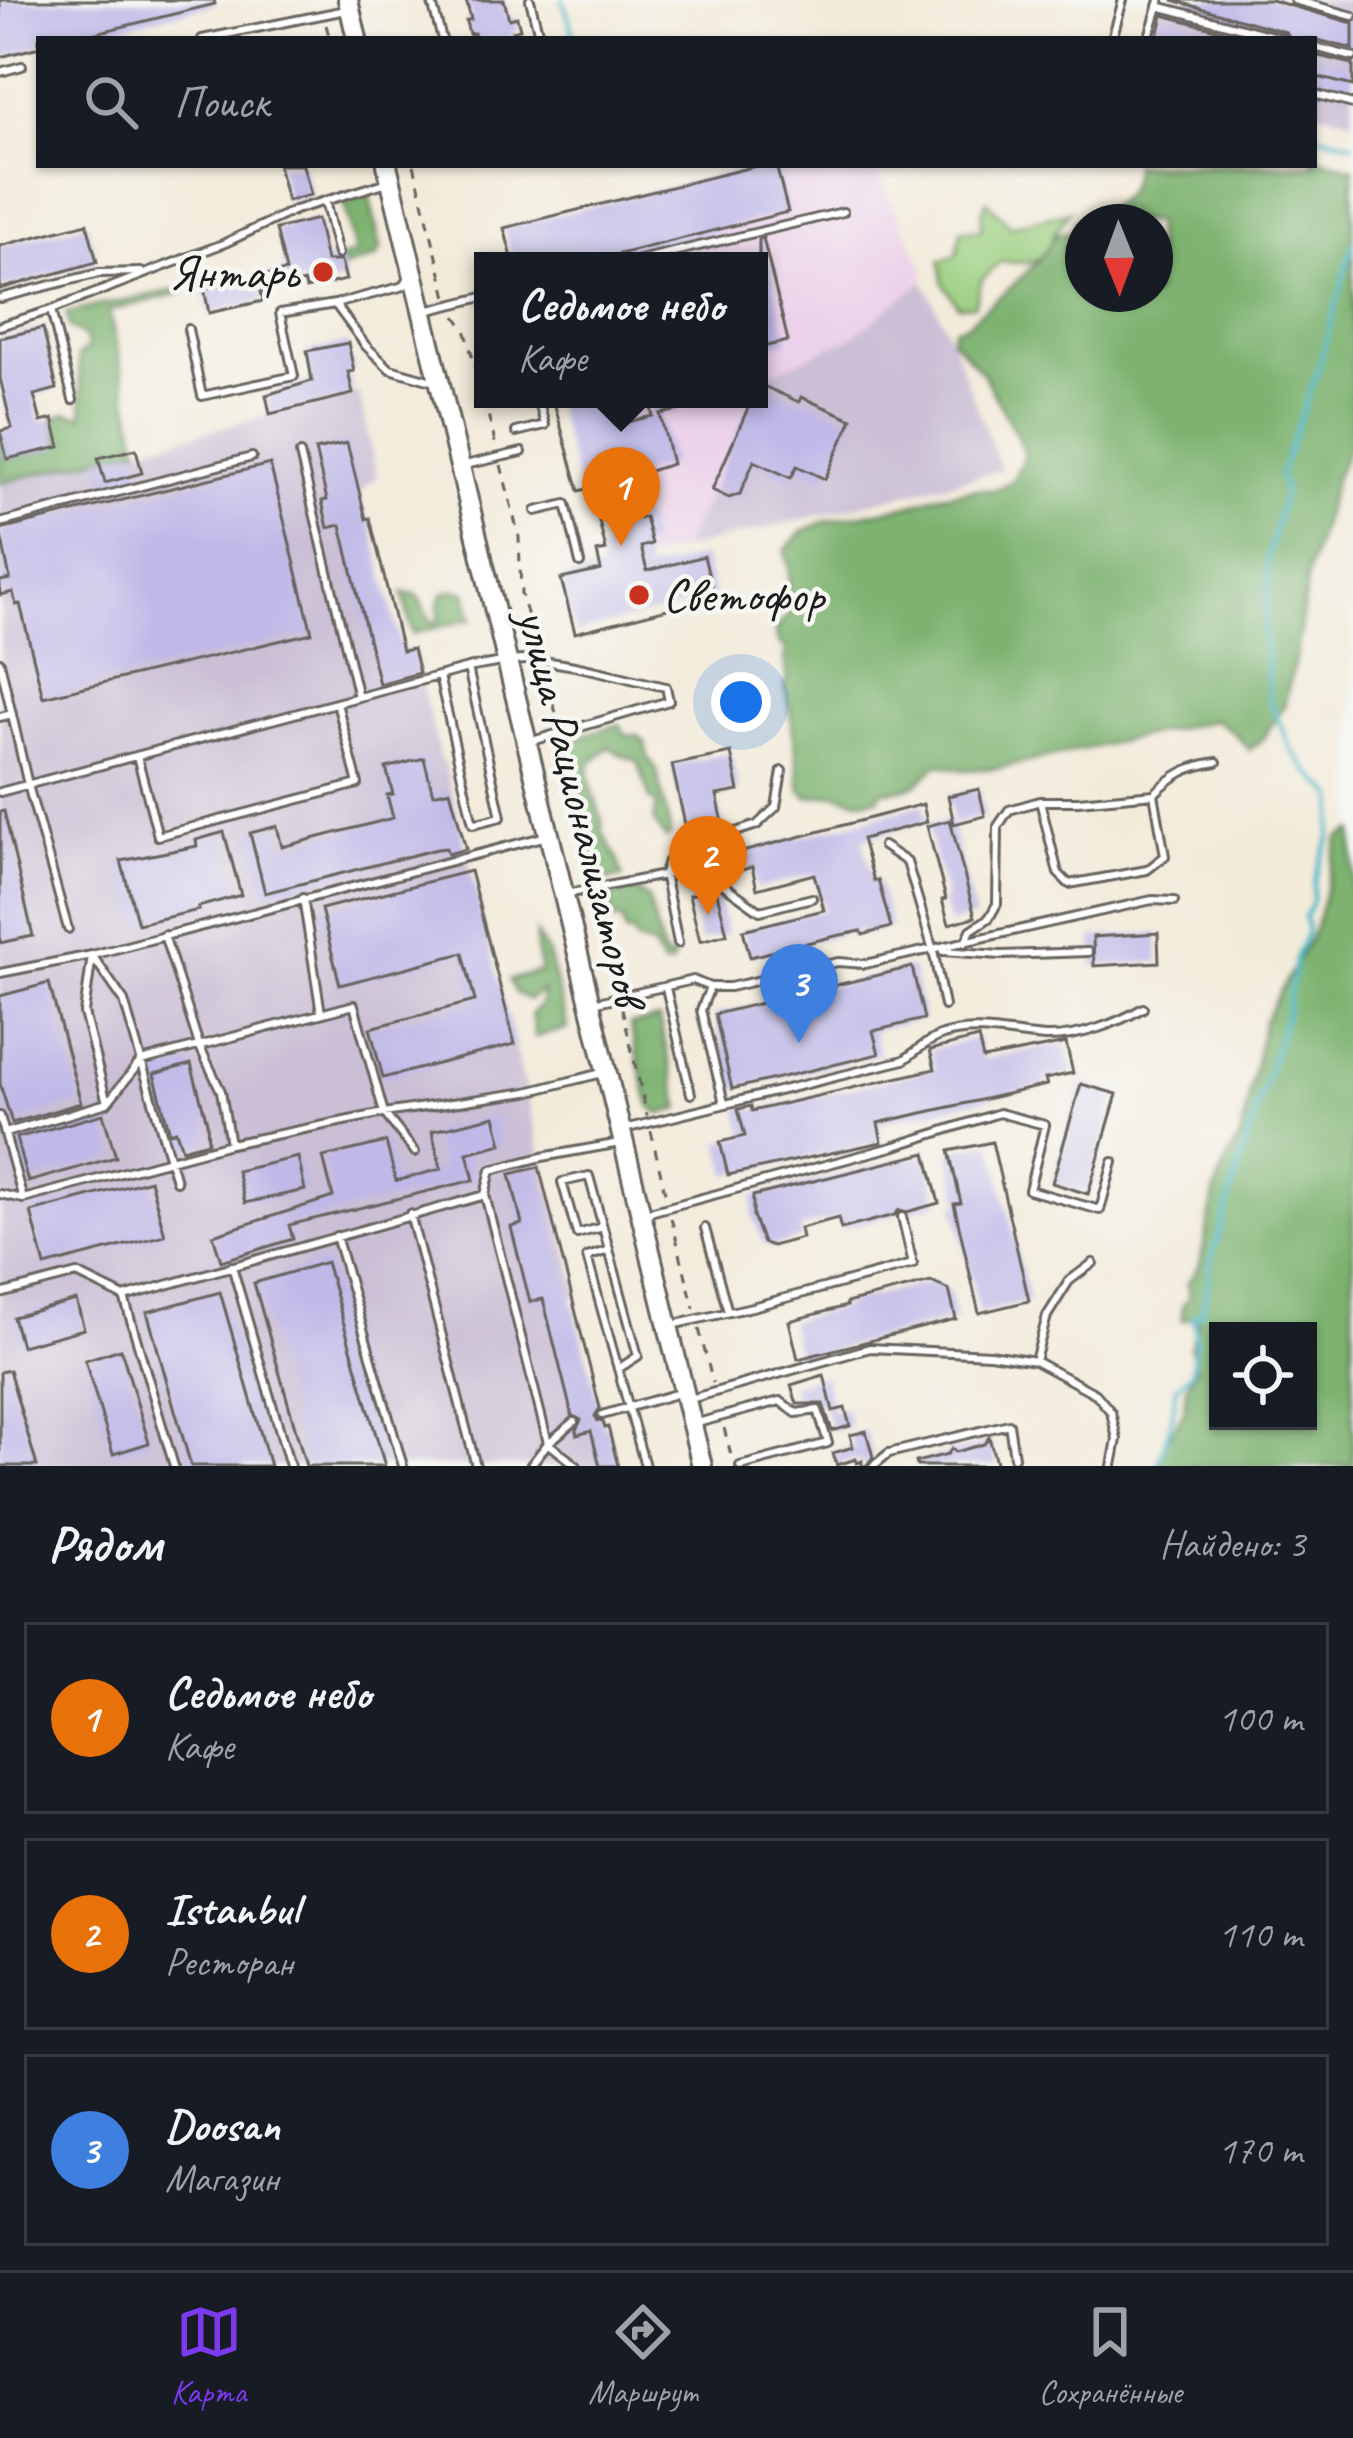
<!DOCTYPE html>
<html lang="ru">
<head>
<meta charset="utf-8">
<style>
  :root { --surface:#171b24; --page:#242831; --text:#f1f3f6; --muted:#9ea1a6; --line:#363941; --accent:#7c3aed }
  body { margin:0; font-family:Caveat,sans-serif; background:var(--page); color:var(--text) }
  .controls { position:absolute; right:36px; bottom:36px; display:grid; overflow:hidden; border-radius:0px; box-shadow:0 3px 9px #0004 }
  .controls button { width:108px; height:108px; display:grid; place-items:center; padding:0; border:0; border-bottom:3px solid var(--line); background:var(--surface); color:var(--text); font:60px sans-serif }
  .compass { position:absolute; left:1065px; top:204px; width:108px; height:108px; border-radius:50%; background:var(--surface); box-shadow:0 3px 9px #0004; rotate:179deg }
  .you { position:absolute; left:741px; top:702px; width:42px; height:42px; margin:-30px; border:9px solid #fff; border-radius:50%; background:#1a73e8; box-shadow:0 0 0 18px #1a73e833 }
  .badge { display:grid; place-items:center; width:78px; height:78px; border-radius:50%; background:var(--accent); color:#fff; font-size:39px; font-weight:700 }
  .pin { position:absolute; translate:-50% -99px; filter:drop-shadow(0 3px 6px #0008) }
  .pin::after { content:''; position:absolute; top:63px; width:42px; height:36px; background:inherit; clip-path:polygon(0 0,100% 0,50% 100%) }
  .popup { position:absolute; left:474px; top:252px; width:294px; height:156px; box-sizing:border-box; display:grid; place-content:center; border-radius:0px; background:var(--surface); filter:drop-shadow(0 3px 9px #0005); font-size:39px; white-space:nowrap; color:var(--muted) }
  .popup b { font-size:45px; color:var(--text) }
  .popup::after { content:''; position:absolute; left:50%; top:100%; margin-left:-24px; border:24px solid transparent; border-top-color:var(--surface) }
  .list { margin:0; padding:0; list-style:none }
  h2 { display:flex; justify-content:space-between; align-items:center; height:156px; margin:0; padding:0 48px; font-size:51px }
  h2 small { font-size:39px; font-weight:400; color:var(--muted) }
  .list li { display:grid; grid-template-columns:78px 1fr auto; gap:36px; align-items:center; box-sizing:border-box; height:192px; margin:0 24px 24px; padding:0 24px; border:3px solid var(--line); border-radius:0px }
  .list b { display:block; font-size:45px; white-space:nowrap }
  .list p { margin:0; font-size:39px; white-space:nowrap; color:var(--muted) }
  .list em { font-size:39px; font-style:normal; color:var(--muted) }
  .icon { flex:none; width:66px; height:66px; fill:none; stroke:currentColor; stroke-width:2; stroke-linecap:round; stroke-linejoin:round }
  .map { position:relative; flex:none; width:1353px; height:1466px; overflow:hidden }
  .search { position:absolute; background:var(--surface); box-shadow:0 3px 9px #0004; left:36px; right:36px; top:36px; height:132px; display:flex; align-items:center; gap:30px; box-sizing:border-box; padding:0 42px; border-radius:0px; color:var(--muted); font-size:45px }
  .sheet { height:804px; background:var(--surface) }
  nav { display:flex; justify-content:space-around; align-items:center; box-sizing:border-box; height:168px; border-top:3px solid var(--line); background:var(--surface); font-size:33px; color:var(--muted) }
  nav a { display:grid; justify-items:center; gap:6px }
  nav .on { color:var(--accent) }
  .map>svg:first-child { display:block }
  .built { fill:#ecd1ea }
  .industrial { fill:#cbbfd5 }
  .green { fill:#9cd081; stroke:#5c764e; stroke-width:3 }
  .forest { fill:#7db26f; stroke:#4c6746; stroke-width:3; fill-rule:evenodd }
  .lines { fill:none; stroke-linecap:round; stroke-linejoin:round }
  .stream { stroke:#4ebac9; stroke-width:4.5 }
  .building { fill:#c0b9e8 }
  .service-casing { stroke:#67645e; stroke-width:12 }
  .secondary-casing { stroke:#67645e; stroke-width:24 }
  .path { stroke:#67645e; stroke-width:3; stroke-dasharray:9 9; stroke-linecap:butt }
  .service { stroke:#fff; stroke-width:6 }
  .secondary { stroke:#fff; stroke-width:18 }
  .poi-dot { fill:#c8321e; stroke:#f6f6f2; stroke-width:4.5 }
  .labels { text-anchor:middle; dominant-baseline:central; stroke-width:9; stroke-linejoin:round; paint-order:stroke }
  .poi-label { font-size:48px; fill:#1c1c1c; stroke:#f6f6f2; text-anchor:end }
  .street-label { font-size:48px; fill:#1c1c1c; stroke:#f6f6f2 }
</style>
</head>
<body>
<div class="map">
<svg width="1353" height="1466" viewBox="0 0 1353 1466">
  <rect width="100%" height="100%" fill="#f6f6f2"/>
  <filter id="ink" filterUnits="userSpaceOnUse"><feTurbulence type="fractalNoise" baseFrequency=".00833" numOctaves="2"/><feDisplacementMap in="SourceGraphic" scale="24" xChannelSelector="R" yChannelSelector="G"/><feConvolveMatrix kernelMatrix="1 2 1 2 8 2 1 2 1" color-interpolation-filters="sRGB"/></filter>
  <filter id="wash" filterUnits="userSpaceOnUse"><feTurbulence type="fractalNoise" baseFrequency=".004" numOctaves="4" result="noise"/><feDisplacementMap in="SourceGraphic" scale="48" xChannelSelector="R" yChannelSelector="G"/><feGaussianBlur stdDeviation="2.7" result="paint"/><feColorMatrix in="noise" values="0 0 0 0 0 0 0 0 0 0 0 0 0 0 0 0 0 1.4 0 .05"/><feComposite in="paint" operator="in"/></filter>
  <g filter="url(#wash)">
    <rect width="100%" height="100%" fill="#f3ebda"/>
    <path class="built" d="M760,165H874L925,271L924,281L851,338L759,381V261H513L504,228Z
      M568,399H752L712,490L684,544V549L611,568L591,489L579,491L565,438Z"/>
    <path class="industrial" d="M1153,0H1353V120L1314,110V39H1142Z
      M924,281L950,337L1001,470L684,549V544L712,490L752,399H759V378L851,338Z
      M359,393L377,477L359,492L366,518L402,651L413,649L441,762H444L542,1157L580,1294L572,1298L604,1427H608L618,1466H0V483Z"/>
    <path class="green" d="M987,201L1011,226L1070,211L1054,233L1046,256L1028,263L1000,262L982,280L974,305L958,306L943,282L940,261L957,255L961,230H981L982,213Z"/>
    <path class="forest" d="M1314,156L1353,168V436L1334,482L1309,568L1296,656L1284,706L1263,738L1250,750L1233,732L1215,720L1000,768L964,770L937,764C917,786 912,790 882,791L879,798L860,800L835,794L808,797L801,790L790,709L784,686L788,680L784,661L786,649L779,644L775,631L788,615L789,569L785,550L803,531L826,521L906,506L936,496L974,489L995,490L1013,480L1023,459V447L983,374L952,339L954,328L967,324C998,296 1037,271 1057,233L1071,232L1075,220C1105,209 1133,202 1133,165H1314ZM1083,222H1155V294H1083Z
      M369,195L381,248L378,257L343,268L340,258L355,254L343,201Z
      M174,290L185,292L109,311L139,448L0,483V435L8,459L59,447L53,419L66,413L83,416L78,355L88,349L84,336L70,328L66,313Z
      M455,590L466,592L472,619L412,634L403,593L417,595L432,622L440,620L438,605L443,593Z
      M620,724L626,736L637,735L645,742L648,757L657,771L671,835L666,839L653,820L657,804L650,799L638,761L621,755L609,747L590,764L589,779L602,820V831L617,858L623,877L602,882L570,739Z
      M1353,831V1466H1157L1164,1445L1184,1411L1187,1387L1196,1368L1190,1347L1199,1321L1193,1318L1182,1320V1307L1189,1296L1187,1284L1200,1264L1215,1190L1229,1156L1241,1137L1263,1023L1315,928L1339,838ZM1218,1331H1308V1421H1218Z
      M629,890L640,893L648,899L664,957L675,956L671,965H662L653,947L636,942L632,933L626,934L622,921L612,919L610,896Z
      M536,934L548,955L568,1029L535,1037L531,1014L541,1004L542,990L529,1000L515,993L509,980L541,971L536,950Z
      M659,1019L681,1109L660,1114L651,1108L647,1096L630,1025Z"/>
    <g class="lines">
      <path class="stream" d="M563,0L575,39
        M1314,134L1353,143
        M599,165H608
        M1158,1466L1172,1418L1177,1386L1191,1373L1196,1340L1193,1316L1202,1313L1212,1257L1286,1013L1296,958L1307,931L1305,917L1312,901L1314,882L1322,857L1330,839L1336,803L1333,794L1310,773L1291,749L1269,699L1264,633L1268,590L1267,561L1284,490L1279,476L1319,366L1353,244"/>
    </g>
    <g id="blocks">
      <path class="building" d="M0,0H214L215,4L72,39H39V47L0,57Z
        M466,0H504L509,19L517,17L520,29L512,31L514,39H476L474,33L469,34L466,21L471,19Z
        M1172,0H1271L1288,5L1353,23V49L1314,39H1291L1286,32Z
        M1163,15L1254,39H1169L1158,36Z
        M1314,55L1353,64V86L1314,76Z
        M278,165H303L311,195L287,201Z
        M760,165H776L788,212L592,261H513L504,228Z
        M317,219L326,261H341L346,280L306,289L304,282L261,292L263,301L209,313L204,288L286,271L276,229Z
        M87,223L97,262L0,289V246Z
        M763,238L788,341L759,348V239Z
        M43,328L57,389L34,395L41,422L53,419L60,447L7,459L0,431L12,428L0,378V338Z
        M348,343L354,371L348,372L353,394L270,414L266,395L312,381L307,351Z
        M759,384L799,402L801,397L852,419L825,479L797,466L791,478L754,461L740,494L729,498L712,490L752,399H759Z
        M553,399H622L628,422L653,416L649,399H676L679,410L660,414L672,464L624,479L634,519L645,517L652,544L641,547L647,571L704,556L714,597L575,633L561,579L601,570L597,552L606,550L591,488L579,491Z
        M347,443L366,519L370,518L402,651L413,649L419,673L379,684L341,525L328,528L322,501L327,500L315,450Z
        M136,449L142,473L105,483L98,458Z
        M270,464L312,633L43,697L20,604L16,605L13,592L0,595V581L10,579L0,530Z
        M731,753L739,791L717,795L724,828L688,838L672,765Z
        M424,758L433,794L450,790L466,849L448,854L446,848L437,849L265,893L250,833L277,826L282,847L393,818L387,795L393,794L386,768Z
        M979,789L985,816L954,824L948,796Z
        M923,804L927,822L862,839L874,881L878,880L891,927L863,935L861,931L831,937L750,957L743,930L824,910L814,874L757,889L752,867L732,873L727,856Z
        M4,811L33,936L0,943V812Z
        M950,820L975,917L949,924L942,900L946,899L927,826Z
        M224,832L241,895L198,907L199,910L138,924L121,861L197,846L196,840Z
        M470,871L515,1044L383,1078L370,1028L475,1001L463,953L340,985L321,909Z
        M716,889L727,934L700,941L689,895Z
        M1158,933L1159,962L1094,966L1093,937Z
        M912,967L924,1019L873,1031L879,1054L732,1089L715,1014Z
        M49,983L81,1103L12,1123L0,1084V996Z
        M978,1038L983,1059L1066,1043L1073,1073L1045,1079L1047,1085L878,1123L882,1142L728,1175L720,1142L745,1136L738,1109L751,1106L752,1111L935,1069L930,1050Z
        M191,1064L207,1122L208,1142L182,1149L176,1131L170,1133L154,1074Z
        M1081,1084L1117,1094L1088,1194L1052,1183Z
        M103,1114L116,1157L28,1182L16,1138Z
        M495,1116L502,1144L467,1153L474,1180L289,1225L293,1239L221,1261L213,1235L333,1197L323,1157L386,1142L396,1181L441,1169L432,1131Z
        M992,1142L1029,1301L979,1313L954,1204L961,1203L949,1151Z
        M926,1153L939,1203L907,1212L899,1210L895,1215L841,1229L838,1218L800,1228L802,1238L772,1246L763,1243L753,1216V1196Z
        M298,1157L305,1190L245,1203L237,1171Z
        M539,1167L600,1408L595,1416L598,1421L603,1422L605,1428L608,1427L618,1466H600L591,1431L577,1435L576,1430L581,1420L572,1415L543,1299L530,1302L511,1227L522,1224L510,1174Z
        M150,1180L165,1235L45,1266L31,1212Z
        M326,1262L385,1466H306L254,1283Z
        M931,1282L949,1290L956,1319L798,1359L789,1321L847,1306L846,1303Z
        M220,1292L270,1466H191L147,1312Z
        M76,1300L84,1329L21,1346L13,1317Z
        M121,1349L149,1443L113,1454L85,1360Z
        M9,1370L37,1466H0V1372Z
        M824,1375L833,1411L845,1408L850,1426L832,1431L823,1404H797L791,1385Z
        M866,1431L873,1457L866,1466H862V1461L857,1463L856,1459L837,1465L833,1453L853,1447L850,1435Z
        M989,1437L997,1466H917L916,1462L948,1454L952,1448L956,1452L984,1444Z"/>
    </g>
  </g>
  <g filter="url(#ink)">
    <use href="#blocks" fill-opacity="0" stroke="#67645e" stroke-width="3"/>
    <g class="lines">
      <defs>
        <path id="service" d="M530,0L540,39
          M1294,0L1353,16
          M432,3L442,39
          M1158,6L1284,39
          M1150,33L1160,0
          M202,39L346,10
          M1112,39L1123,0
          M1314,47L1353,57
          M0,72L22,66
          M1314,94L1353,104
          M325,201L338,254
          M635,261L843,212
          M408,279L404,286L335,304L366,346L390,369L432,381
          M0,298L99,273L141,272
          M51,310L73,400
          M426,311L483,297
          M0,326L51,310L225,243L295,210L388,182
          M188,329L202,396L294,376L280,313L335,304
          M516,432L545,425L538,399
          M300,454L358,697
          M465,465L522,452
          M536,511L566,504L580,563
          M0,523L252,457
          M0,662L28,785L68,929
          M439,676L473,824L501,817L468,668
          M0,717L12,714
          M137,756L158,836L358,784L337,703
          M0,792L468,668C486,665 506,660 525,660C569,661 622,678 666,687L669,701L529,742
          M1154,794C1174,774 1189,766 1217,762
          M883,846L907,862L933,950L944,1006
          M566,894L700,868L760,911L812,898
          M303,898L321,1013
          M164,935L199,1045L221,1091L230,1144
          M678,943L664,873L668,861L699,844L757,825L776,807L782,771
          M965,943L971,930L989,918L997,904L998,826L1009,810L1040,801H1078L1154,794L1165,856L1147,870L1069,884L1058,873L1040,801
          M943,951L1001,955L1088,952
          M92,955L124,1001L176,1181
          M92,955L84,1013L107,1103
          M0,973L92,955L543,837
          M710,987L701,1010L724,1103
          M666,988L691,1094
          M593,1003L693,980L710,987H730L838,962L865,964L1152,900L1174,901
          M0,1116L23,1199
          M624,1129L904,1060C916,1051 929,1039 943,1035C976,1024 1012,1035 1045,1037C1077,1038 1116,1024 1143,1008
          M5,1133L107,1103L141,1061L354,1005L384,1113L415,1152
          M0,1194L23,1199L230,1144L384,1113L527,1092L606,1072
          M646,1213L892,1147L999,1113L1045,1125L1029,1190L1100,1210L1113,1162
          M410,1214L476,1466
          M603,1227L577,1234L562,1182L589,1176L638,1356L618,1369
          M705,1228L728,1312
          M336,1236L403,1466
          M609,1250L587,1257L645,1466
          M232,1266L290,1466
          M0,1294L77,1274L124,1297
          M672,1325L752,1307L913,1264L902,1217
          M1035,1361L1047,1316L1069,1281L1093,1263
          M690,1399L870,1348L990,1354L1035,1361L1096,1394L1111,1412L1117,1439L1112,1466
          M602,1415L679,1393
          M697,1423L780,1401L796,1413L818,1410L828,1443L740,1466
          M174,1466L124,1297L485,1195
          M530,1466L548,1443L574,1422
          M577,1466L548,1443L485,1195L491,1170L542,1157L620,1143
          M873,1466L889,1453L1009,1424L1014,1457"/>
        <path id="secondary" d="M348,0L357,39
          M387,165L702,1466"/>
      </defs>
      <use href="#service" class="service-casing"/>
      <use href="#secondary" class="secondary-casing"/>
      <path class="path" d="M326,25L330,39
        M414,165L447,297
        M456,316L465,329L483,396
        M484,399L497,450
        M501,465L519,537L521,594L538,648
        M543,669L559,723
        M564,744L594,881
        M598,897L618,987
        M622,1008L647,1116
        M651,1131L666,1197
        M671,1218L694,1308
        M699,1329L713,1383
        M724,1428L732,1459"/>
      <use href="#service" class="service"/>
      <use href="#secondary" class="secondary"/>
    </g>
  </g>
  <g class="poi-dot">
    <circle cx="323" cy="272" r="12"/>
    <circle cx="639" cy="595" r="12"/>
  </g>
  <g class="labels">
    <g class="poi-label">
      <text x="299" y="272">Янтарь</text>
      <text x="663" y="595" text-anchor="start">Светофор</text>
    </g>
    <g class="street-label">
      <text transform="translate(582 807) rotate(76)">улица Рационализаторов</text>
    </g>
  </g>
</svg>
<div class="controls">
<button><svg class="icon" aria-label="locate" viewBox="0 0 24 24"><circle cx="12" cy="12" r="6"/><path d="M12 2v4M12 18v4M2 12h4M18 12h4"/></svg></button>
</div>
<svg class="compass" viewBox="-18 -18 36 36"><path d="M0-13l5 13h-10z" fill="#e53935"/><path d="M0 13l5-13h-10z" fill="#9ea1a6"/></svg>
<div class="you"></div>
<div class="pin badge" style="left:621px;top:546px;background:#e8710a">1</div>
<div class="popup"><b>Седьмое небо</b>Кафе</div>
<div class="pin badge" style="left:708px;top:915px;background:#e8710a">2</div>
<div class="pin badge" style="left:799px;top:1043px;background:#3f7fe0">3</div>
<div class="search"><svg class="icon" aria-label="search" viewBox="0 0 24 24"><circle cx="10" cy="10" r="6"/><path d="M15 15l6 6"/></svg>Поиск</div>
</div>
<section class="sheet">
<h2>Рядом<small>Найдено: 3</small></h2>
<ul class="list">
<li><span class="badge" style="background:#e8710a">1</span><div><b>Седьмое небо</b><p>Кафе</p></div><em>100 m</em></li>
<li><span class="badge" style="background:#e8710a">2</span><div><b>Istanbul</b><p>Ресторан</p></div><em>110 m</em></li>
<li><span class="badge" style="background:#3f7fe0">3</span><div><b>Doosan</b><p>Магазин</p></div><em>170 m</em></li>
</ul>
</section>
<nav>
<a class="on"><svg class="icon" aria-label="map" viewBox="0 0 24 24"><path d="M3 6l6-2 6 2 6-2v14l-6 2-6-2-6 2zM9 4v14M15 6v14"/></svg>Карта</a>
<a><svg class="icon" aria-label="directions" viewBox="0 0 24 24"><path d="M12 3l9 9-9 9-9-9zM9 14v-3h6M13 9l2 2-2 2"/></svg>Маршрут</a>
<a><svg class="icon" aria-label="saved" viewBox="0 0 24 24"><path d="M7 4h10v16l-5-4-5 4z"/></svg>Сохранённые</a>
</nav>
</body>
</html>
